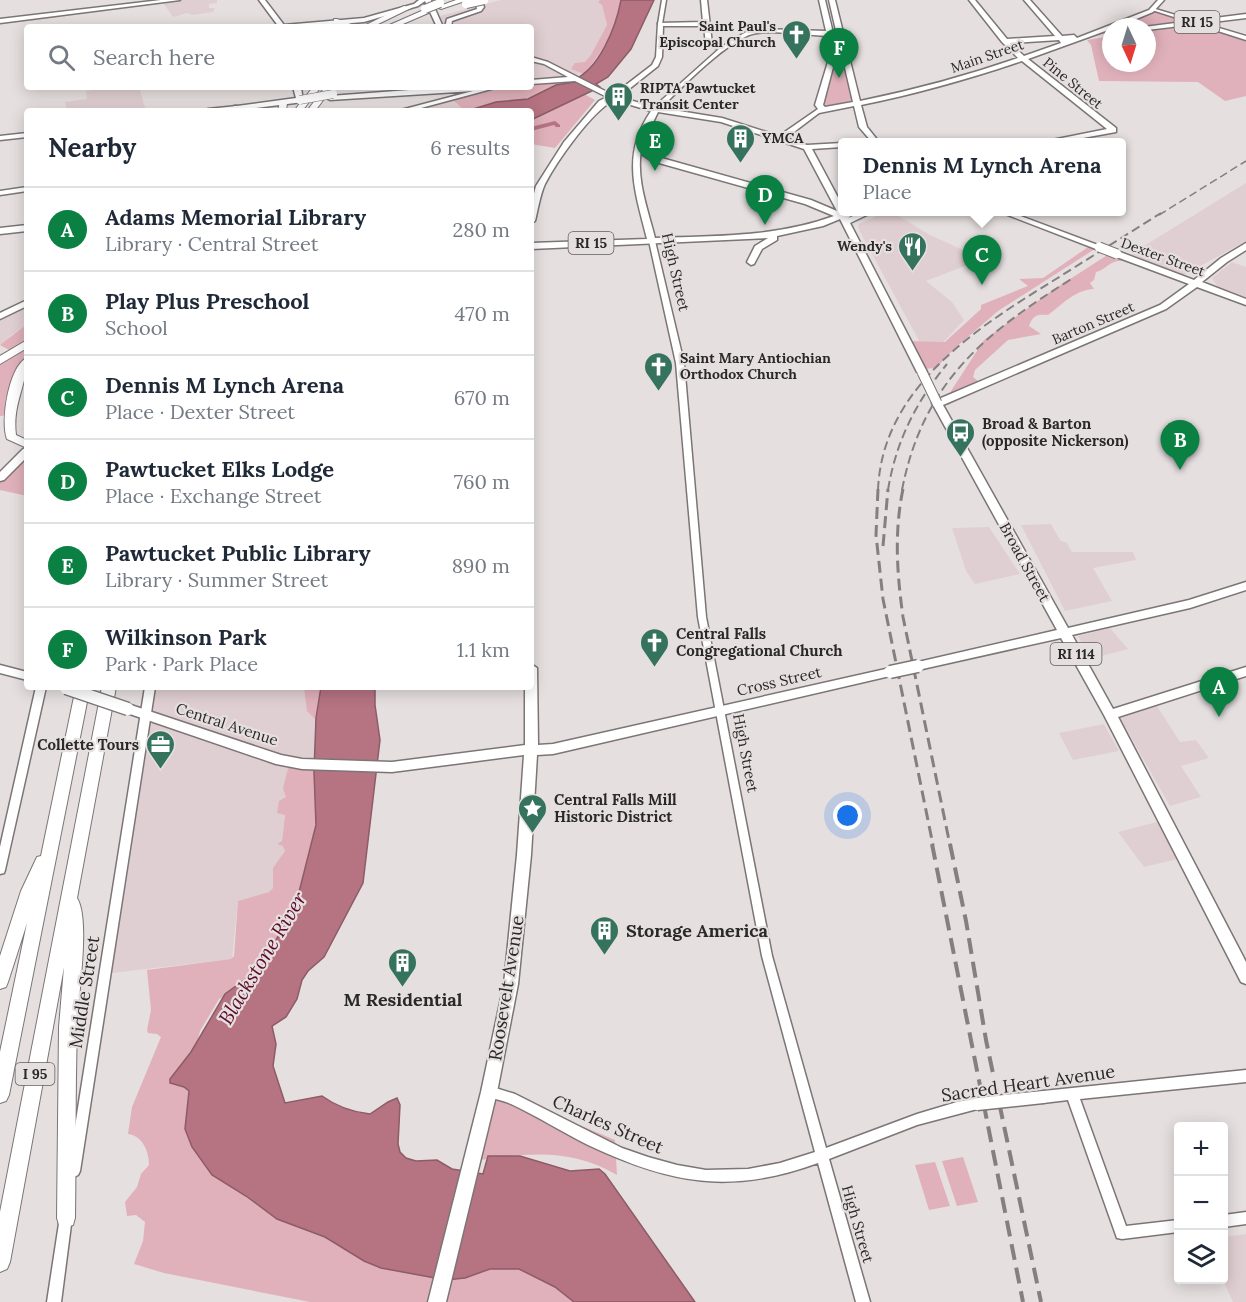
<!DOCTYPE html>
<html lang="en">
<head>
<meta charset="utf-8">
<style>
  :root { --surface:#fff; --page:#f2f2f3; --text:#1f2937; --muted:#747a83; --line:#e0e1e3; --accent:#0b8043 }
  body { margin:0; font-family:Lora,serif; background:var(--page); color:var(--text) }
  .controls { position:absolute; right:18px; bottom:18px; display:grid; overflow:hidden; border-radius:6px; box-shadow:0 3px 15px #0003 }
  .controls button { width:54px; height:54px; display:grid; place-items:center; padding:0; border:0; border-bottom:2px solid var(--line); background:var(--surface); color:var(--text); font:30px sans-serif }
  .compass { position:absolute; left:1102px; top:18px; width:54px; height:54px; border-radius:50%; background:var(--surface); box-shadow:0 3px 15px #0003; rotate:176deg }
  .you { position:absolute; left:848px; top:816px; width:21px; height:21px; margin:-15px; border:4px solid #fff; border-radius:50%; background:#1a73e8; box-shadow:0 0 0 9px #1a73e833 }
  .badge { display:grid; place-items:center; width:39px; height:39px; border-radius:50%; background:var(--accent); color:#fff; font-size:20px; font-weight:700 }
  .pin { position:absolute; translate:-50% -50px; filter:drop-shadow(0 2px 3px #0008) }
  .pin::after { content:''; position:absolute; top:32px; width:21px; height:18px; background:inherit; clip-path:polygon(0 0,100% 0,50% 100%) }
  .popup { position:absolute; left:838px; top:138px; width:288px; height:78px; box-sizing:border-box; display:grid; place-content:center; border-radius:6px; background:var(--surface); filter:drop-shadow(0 2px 4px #0005); font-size:20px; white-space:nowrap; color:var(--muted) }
  .popup b { font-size:22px; color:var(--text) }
  .popup::after { content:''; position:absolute; left:50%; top:100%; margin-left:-12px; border:12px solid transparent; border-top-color:var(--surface) }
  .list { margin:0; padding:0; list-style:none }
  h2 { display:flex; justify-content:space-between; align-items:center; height:78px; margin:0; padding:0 24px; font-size:26px }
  h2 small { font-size:20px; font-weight:400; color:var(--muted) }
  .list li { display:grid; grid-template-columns:39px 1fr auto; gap:18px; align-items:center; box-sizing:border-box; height:84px; padding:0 24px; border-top:2px solid var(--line) }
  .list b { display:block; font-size:22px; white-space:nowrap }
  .list p { margin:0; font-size:20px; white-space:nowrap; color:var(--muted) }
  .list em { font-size:20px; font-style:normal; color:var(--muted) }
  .icon { flex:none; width:33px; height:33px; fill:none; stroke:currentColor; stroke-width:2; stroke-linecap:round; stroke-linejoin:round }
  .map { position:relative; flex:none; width:1246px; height:1302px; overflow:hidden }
  .search { position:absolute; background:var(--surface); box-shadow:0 3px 15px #0003; left:24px; top:24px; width:510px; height:66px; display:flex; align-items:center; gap:15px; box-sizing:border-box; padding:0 21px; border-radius:6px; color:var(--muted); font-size:22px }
  .panel { position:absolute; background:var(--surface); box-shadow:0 3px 15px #0003; left:24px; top:108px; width:510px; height:582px; border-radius:6px }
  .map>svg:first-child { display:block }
  .built { fill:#e0cfd2 }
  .green { fill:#e0b1ba }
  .water { fill:#b67382; stroke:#8c5c67; stroke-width:1.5 }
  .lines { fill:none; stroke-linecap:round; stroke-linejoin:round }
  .canal { fill:#b67382; fill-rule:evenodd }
  .minor-casing { stroke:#7c7576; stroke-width:3 }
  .major-casing { stroke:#7c7576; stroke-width:3 }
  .highway-casing { stroke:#7c7576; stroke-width:2 }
  .minor { fill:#fff; fill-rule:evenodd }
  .major { fill:#fff; fill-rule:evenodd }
  .highway { fill:#fff; fill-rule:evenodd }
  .rail-far3 { stroke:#847f80; stroke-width:1.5; stroke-dasharray:8 4; stroke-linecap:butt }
  .rail-far2 { stroke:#847f80; stroke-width:2; stroke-dasharray:9 4.5; stroke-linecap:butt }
  .rail-far1 { stroke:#847f80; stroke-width:3; stroke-dasharray:12 6; stroke-linecap:butt }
  .rail { stroke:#847f80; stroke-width:4; stroke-dasharray:16 8; stroke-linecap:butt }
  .minor-bridge-casing { stroke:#7c7576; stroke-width:15; stroke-linecap:butt }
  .major-bridge-far2-casing { stroke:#7c7576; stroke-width:9; stroke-linecap:butt }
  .major-bridge-far1-casing { stroke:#7c7576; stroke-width:11; stroke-linecap:butt }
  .major-bridge-casing { stroke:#7c7576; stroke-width:15; stroke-linecap:butt }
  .highway-bridge-casing { stroke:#7c7576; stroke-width:10; stroke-linecap:butt }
  .minor-bridge { stroke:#fff; stroke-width:12 }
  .major-bridge-far2 { stroke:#fff; stroke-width:8 }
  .major-bridge-far1 { stroke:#fff; stroke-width:9 }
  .major-bridge { stroke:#fff; stroke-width:12 }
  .highway-bridge { stroke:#fff; stroke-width:8 }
  .labels { text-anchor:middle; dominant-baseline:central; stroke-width:4.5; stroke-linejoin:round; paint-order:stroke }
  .shield { fill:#e6dfe0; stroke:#625f5f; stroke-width:1.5 }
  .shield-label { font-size:14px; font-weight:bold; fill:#2a2828 }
  .far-poi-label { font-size:14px; font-weight:bold; fill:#2a2828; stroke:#e6dfe0; text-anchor:start }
  .far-street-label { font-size:14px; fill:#2a2828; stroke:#e6dfe0 }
  .street-label { font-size:15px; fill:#2a2828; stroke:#e6dfe0 }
  .poi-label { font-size:15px; font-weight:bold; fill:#2a2828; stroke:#e6dfe0; text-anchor:start }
  .near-poi-label { font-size:18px; font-weight:bold; fill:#2a2828; stroke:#e6dfe0; text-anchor:start }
  .near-street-label { font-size:18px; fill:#2a2828; stroke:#e6dfe0 }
  .near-water-label { font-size:20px; font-style:italic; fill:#5e0b29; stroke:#e6dfe0 }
</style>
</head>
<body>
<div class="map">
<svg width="1246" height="1302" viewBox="0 0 1246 1302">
  <rect width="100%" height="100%" fill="#e6dfe0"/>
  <path class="built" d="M170,0H217V3L209,4V8H215L213,12L192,15L187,13L173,17L162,1Z
    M501,0H600L598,2L602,5L607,25L592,55L585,62L571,69L584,74L531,79V27H440L436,17Z
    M115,87H139L146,111H67L65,102L87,99L86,91Z
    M461,94L466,99L468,106L465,111H397Z
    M1246,183V241L1186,274H1180L1131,254Z
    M886,212H892L930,235L983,259L926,281L952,302L964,320L938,348L924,350L858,228L859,224Z
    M1232,262L1246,267V299L1219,289L1212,278Z
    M27,301V324L9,337V340L0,345V314Z
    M1051,524L1060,540L1067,543L1072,552H1133L1136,560L1093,568L1112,601L1065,611L1021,525Z
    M989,527L1020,574L975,584L966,571L952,528Z
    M1110,628L1128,649L1090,659L1078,636Z
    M151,687H304L312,714L317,721L320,746L311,762L286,791V797L277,812L285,814L282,841L278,844L284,846L285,851L279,862L273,888L269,892L238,901L232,959L104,974Z
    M1157,706L1180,742L1196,740L1209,758L1181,766L1201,797L1170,806L1120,718Z
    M1104,724L1119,751L1073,760L1059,733Z
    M1157,822L1178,859L1144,867L1118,832Z
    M1246,1234V1302H1233L1223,1280L1224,1237Z"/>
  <path class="green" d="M600,0H621C616,30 603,51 584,74L571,69L575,63L585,62L591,55L607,25L602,5L598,2Z
    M1155,7L1197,22L1147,27H1111V33L1095,35C1115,25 1136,19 1155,7Z
    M1200,25L1246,40V96L1225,101L1198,82L1099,81L1091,45L1087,40L1111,36V63H1147V31Z
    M838,55H841L852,101L824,106Z
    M568,81L534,97L469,111H465L452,99L509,87H531V84Z
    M584,94L595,100L555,148L531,144V120Z
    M1091,245L1098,247L998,311L955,348L936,368L921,369L906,341L945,342L981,309V305L1028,286L1019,279L1043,278Z
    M1112,252L1140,264C1133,264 1126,260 1119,261C1110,261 1105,270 1096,272L1094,280L1090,283L1094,289C1074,290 1062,305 1048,315C1037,314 1033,315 1029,326L1041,334L1008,340L975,370L973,377L984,386L948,405L951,391L984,340L1053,290Z
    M27,324V360L20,374L10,415L0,416V360L11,351L0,345Z
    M27,451V496L0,490V477Z
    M304,687H330L328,818L273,967L219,999L200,1031L194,1055L598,1302H310L164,1273L134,1264L143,1241L145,1222L136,1215L127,1216L125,1202L137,1187L141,1174L149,1165C149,1152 143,1136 128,1134L132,1107L161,1037L157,1034L148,1033L147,1030L151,1010L147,970L231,959L234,956L238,901L269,892L273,888V868L285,851L283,846L277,844L282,841L285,815L277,813L279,801L286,797L283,788L290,761L311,762L320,746L317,721L307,711Z
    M494,1089L615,1140L617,1175C572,1148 529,1153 480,1160Z
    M963,1157L978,1202L957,1206L942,1161Z
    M935,1162L950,1206L929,1210L915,1165Z"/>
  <path class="water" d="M621,0H654L631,49L608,77L596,84L600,87L531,120V111H467L496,102L528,99L556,85L575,82L573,80C599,70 616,27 621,0Z
    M321,687H375V705L380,740L363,883L324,957L308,971L302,980L297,999L286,1017L272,1026L276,1044L273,1066L285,1103L322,1096C337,1107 352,1112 370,1114L388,1102L397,1098L400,1105L398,1144L400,1152L406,1158L416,1161L437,1160L452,1169L483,1174L488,1156H520L570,1171L599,1169L605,1174L695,1302H574L555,1287L519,1269H490L465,1278L446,1280L381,1268L364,1261L325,1237L277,1219L246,1196L212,1175L192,1147L185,1129L189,1091L184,1087L170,1083V1079L191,1052L225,994L258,970L265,961L297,900L316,825L314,772L316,718Z"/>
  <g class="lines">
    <path class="canal" d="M555,121L560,125V127H556L554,125L531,131V127Z"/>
    <defs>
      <path id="minor" d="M662,0H666L662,24L660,25L658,24Z
        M1152,8L1246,36V40L1152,10Z
        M237,106L239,107V109L205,111L208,109Z
        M27,133V137L0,140V136Z
        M652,239L655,241L684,363L706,617L772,956L826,1148L917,1114L957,1102L977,1098L981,1100L983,1104L981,1108L917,1125L829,1159L870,1302H856L818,1163C730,1195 671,1184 588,1145C562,1132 537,1116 511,1104C503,1100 493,1099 485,1096L483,1092L485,1088L489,1086L515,1094L622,1148L648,1157L677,1165L706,1170L748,1169L780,1163L815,1152L762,956L698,617L676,363L649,241Z
        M36,687H46L5,870L4,873L0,874V847Z
        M145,687H155L80,1171L78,1175L74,1177L70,1175L68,1171Z
        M1246,1070V1082L1080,1099L1126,1226L1178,1220V1232L1122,1239L1117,1238L1068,1100L1043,1103L1039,1101L1037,1097L1039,1093L1043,1091Z
        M66,1211L70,1213L72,1217L61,1302H47L60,1217L62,1213Z
        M1246,1212V1224L1224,1227V1215Z"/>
      <path id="major" d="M161,0H180L0,23V19Z
        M259,0H265L284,25L364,18L414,4L419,0H431L443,27H437L425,1L418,6L364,22L305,27H279Z
        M475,0H481L484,7L481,11L452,21L451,27H445L447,19L477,9Z
        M701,0H707L712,44L723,46L746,32L760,29L826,31L819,0H825L833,33L837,35L829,0H835L860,101C914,90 966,76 1018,58L1002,42L969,0H975L1007,39L1055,36L1024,0H1030L1062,36L1074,35L1077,38L1149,10L1158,0H1164L1153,12L1117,27H1111V29L1028,59L1116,128V132L1061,142H1049L1052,140L1107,129L1022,61C969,79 916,94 861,105L867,127L879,142H872L859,127L854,106L819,113L786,138L807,145L842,143V147L812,149L842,205V212H856L848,218L863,212H873L850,223L927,372L922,375L917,372L840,219L823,226L777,236V240L762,249L754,264L751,265L747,262L755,246L768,238L531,249V243L647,239C635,191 621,155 651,111L614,100C591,112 557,161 545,184C540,195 538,209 535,221L531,223V205L536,186L564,142L599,101L607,97L575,81L531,84V80L568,77L544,64L531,61V57L548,62L613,95L652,65L656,57L658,23L703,22ZM663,26H704L706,45L719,49L654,107L619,97L658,66L662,57ZM773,32L827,36L831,52L815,105L818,109L779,136L722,118L661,108C683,86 722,46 749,35C757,32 765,32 773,32ZM835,39L839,42L853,102L825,107L823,105L837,52ZM1059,40L1061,43L1024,56L1010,43ZM658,112L721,122L804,149L837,211L811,200L658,157L649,152L644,141ZM641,150L643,155L652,161L805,204L834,216C777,237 716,236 655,238C648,210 636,180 641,150Z
        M1246,14V18L1147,30V27H1144Z
        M293,87H301L303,102L233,111L234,106H237L296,98Z
        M449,87H499L410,111H397L473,91L330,100L326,98L330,96Z
        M27,187V191L0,195V191Z
        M1000,212H1010L1103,247L1096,249Z
        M27,225V231L0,234V228Z
        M1246,243V250L1227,262L1202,282L1246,299V305L1197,287L1166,309L943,405L1068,628L1189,600L1246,582V590L1190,608L1072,635L1113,709L1246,667V676L1118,717L1246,962V984L1241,982L1104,715L1061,638L918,670L912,666L918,662L1057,630L932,403L934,401L1160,305L1189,284L1114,256V252H1120L1194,280L1221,258Z
        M27,300V306L0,319V313Z
        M27,448V457L4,480L0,481V472L23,449Z
        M531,664L537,668L538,745L553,744L890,668L896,672L890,676L553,754L537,755L531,855L518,984L497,1092L446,1302H428L481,1092L504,984L517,855L524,755L392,772L302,769L276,764L124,712L122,709L124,706L128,704L281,755L302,759L392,762L525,745V687H531Z
        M0,665L27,672V680L0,673Z"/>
      <path id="highway" d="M456,0H468L441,9L437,7Z
        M404,6L411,8L372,27H362Z
        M426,9L433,11L396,27H385Z
        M337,19L354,25L355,27H345L334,23V19Z
        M313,87H321L302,111H294Z
        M325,87H333L315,111H307Z
        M280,101L287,103L286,111H278Z
        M251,109H273L277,111H250Z
        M27,340V348L0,364V356Z
        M27,358C27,386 12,404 16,435L27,440V448L7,439C0,422 9,365 27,358Z
        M76,687H90L9,1095L6,1101L0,1103V1052L27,923L8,982L6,987L0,989V956L21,891L37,857L41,856Z
        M102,687H116L77,898C91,920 77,1000 77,1030C75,1092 76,1155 75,1218L73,1225L66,1227L59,1225L57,1218L59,1027L64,967L10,1262L7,1269L0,1272V1212Z"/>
    </defs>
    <use href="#minor" class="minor-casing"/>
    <use href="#major" class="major-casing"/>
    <use href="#highway" class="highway-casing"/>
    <use href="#minor" class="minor"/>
    <use href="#major" class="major"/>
    <use href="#highway" class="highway"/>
    <path class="rail-far3" d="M1159,215L1246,161"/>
    <path class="rail-far2" d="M878,490C882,387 978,327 1056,279C1091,257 1126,235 1161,213
      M888,490C896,441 916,402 947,364
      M902,490C923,382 985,333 1073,278"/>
    <path class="rail-far1" d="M878,489L876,535L883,599L933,845
      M903,489C894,532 897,574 903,617L950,845
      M883,546L888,489"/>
    <path class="rail" d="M932,844L1023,1302
      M950,844L966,921L986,1040L1041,1302"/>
    <defs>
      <path id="minor-bridge" d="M977,1104L1043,1097"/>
      <path id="major-bridge-far2" d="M300,100L333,94"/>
      <path id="major-bridge-far1" d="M1099,247L1117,254
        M922,372L937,403"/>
      <path id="major-bridge" d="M890,672L918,666
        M66,688L128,709"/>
      <path id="highway-bridge" d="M466,4L484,0
        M425,9L440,3"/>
    </defs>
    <use href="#minor-bridge" class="minor-bridge-casing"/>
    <use href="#major-bridge-far2" class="major-bridge-far2-casing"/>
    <use href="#major-bridge-far1" class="major-bridge-far1-casing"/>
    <use href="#major-bridge" class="major-bridge-casing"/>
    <use href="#highway-bridge" class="highway-bridge-casing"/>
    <use href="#minor-bridge" class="minor-bridge"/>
    <use href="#major-bridge-far2" class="major-bridge-far2"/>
    <use href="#major-bridge-far1" class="major-bridge-far1"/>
    <use href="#major-bridge" class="major-bridge"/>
    <use href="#highway-bridge" class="highway-bridge"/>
  </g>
  <defs>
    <symbol id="church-pin" viewBox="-11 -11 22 30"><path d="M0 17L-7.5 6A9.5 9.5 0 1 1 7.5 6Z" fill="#35735e" stroke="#e6dfe0"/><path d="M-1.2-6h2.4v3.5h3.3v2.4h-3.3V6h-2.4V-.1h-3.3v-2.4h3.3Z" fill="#fff"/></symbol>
    <symbol id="building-pin" viewBox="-11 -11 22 30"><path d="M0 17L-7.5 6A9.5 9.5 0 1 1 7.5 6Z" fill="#35735e" stroke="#e6dfe0"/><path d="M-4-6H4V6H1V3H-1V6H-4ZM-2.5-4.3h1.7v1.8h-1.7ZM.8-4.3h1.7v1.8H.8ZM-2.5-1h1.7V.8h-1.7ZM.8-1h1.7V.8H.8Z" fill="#fff"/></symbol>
    <symbol id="restaurant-pin" viewBox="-11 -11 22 30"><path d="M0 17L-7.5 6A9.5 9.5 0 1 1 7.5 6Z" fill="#35735e" stroke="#e6dfe0"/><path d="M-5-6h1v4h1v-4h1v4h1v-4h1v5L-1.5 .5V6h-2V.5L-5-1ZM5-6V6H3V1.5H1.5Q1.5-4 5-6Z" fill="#fff"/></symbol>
    <symbol id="bus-pin" viewBox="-11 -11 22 30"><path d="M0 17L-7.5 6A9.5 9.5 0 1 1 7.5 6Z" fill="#35735e" stroke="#e6dfe0"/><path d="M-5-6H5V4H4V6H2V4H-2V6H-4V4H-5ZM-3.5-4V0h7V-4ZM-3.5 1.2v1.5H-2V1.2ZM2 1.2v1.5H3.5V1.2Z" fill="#fff"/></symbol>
    <symbol id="office-pin" viewBox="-11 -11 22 30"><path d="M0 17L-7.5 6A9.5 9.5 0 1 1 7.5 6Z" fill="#35735e" stroke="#e6dfe0"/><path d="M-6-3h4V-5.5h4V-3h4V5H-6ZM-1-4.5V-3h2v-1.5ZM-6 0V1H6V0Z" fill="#fff"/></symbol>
    <symbol id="sight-pin" viewBox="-11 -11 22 30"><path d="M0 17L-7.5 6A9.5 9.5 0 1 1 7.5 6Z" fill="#35735e" stroke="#e6dfe0"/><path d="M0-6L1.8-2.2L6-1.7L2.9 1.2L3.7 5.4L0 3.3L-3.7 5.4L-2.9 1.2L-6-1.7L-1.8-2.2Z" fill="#fff"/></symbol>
  </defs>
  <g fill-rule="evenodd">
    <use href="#church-pin" x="780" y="18" width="33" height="45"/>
    <use href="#building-pin" x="602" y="80" width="33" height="45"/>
    <use href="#building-pin" x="724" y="122" width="33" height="45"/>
    <use href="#restaurant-pin" x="896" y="230" width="33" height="45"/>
    <use href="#church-pin" x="642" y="350" width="33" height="45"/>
    <use href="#bus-pin" x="944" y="416" width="33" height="45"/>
    <use href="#church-pin" x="638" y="626" width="33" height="45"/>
    <use href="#office-pin" x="144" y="728" width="33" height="45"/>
    <use href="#sight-pin" x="516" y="792" width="33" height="45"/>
    <use href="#building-pin" x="588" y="914" width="33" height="45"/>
    <use href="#building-pin" x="386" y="946" width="33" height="45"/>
  </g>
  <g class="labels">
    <g class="shield">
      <rect x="1174.5" y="11" width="45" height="22" rx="4.5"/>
      <rect x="568.5" y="232" width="45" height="22" rx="4.5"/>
      <rect x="1050.5" y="643" width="51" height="22" rx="4.5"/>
      <rect x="15.5" y="1063" width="39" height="22" rx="4.5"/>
    </g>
    <g class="shield-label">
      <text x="1197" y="22">RI 15</text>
      <text x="591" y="243">RI 15</text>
      <text x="1076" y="654">RI 114</text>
      <text x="35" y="1074">I 95</text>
    </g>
    <g class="far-poi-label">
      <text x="776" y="26" text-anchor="end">Saint Paul's<tspan x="776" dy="16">Episcopal Church</tspan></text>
      <text x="640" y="88">RIPTA Pawtucket<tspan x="640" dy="16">Transit Center</tspan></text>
      <text x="762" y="138">YMCA</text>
      <text x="892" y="246" text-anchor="end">Wendy's</text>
      <text x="680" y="358">Saint Mary Antiochian<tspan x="680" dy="16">Orthodox Church</tspan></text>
    </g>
    <g class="far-street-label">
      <text transform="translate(987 56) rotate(-19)">Main Street</text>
      <text transform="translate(1073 83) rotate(39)">Pine Street</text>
      <text transform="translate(1163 257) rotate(20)">Dexter Street</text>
      <text transform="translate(1093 323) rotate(-23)">Barton Street</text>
    </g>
    <g class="street-label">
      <text transform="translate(676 272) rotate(77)">High Street</text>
      <text transform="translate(1025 562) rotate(61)">Broad Street</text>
      <text transform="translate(779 681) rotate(-13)">Cross Street</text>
      <text transform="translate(227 724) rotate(18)">Central Avenue</text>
      <text transform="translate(746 753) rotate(79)">High Street</text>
      <text transform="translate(858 1224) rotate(74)">High Street</text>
    </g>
    <g class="poi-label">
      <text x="982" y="423">Broad &amp; Barton<tspan x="982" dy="17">(opposite Nickerson)</tspan></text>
      <text x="676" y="633">Central Falls<tspan x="676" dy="17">Congregational Church</tspan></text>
      <text x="139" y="744" text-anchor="end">Collette Tours</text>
      <text x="554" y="799">Central Falls Mill<tspan x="554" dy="17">Historic District</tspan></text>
    </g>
    <g class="near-poi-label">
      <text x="626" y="930">Storage America</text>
      <text x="403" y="999" text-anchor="middle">M Residential</text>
    </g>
    <g class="near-street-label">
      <text transform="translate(506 988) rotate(-81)">Roosevelt Avenue</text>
      <text transform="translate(84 992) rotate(-81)">Middle Street</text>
      <text transform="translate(1028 1083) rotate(-8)">Sacred Heart Avenue</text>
      <text transform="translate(608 1124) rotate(24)">Charles Street</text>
    </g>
    <g class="near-water-label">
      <text transform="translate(262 958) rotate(-59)">Blackstone River</text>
    </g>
  </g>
</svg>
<div class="controls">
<button>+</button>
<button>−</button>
<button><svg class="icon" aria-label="layers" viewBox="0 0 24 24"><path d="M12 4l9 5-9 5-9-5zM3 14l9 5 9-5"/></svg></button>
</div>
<svg class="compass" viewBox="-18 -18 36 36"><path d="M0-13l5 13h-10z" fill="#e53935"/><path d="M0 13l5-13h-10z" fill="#747a83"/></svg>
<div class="you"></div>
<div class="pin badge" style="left:1219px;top:717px">A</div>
<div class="pin badge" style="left:1180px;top:470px">B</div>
<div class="pin badge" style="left:982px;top:285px">C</div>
<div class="popup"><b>Dennis M Lynch Arena</b>Place</div>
<div class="pin badge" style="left:765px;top:225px">D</div>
<div class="pin badge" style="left:655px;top:171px">E</div>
<div class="pin badge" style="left:839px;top:78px">F</div>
<div class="search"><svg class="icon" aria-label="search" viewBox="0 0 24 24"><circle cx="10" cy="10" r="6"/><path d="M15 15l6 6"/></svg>Search here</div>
<section class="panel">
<h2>Nearby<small>6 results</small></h2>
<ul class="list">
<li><span class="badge">A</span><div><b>Adams Memorial Library</b><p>Library · Central Street</p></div><em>280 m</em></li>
<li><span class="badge">B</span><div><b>Play Plus Preschool</b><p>School</p></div><em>470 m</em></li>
<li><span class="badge">C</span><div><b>Dennis M Lynch Arena</b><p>Place · Dexter Street</p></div><em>670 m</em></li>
<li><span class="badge">D</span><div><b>Pawtucket Elks Lodge</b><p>Place · Exchange Street</p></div><em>760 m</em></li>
<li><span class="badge">E</span><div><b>Pawtucket Public Library</b><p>Library · Summer Street</p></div><em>890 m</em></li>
<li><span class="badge">F</span><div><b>Wilkinson Park</b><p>Park · Park Place</p></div><em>1.1 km</em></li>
</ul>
</section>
</div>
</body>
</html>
